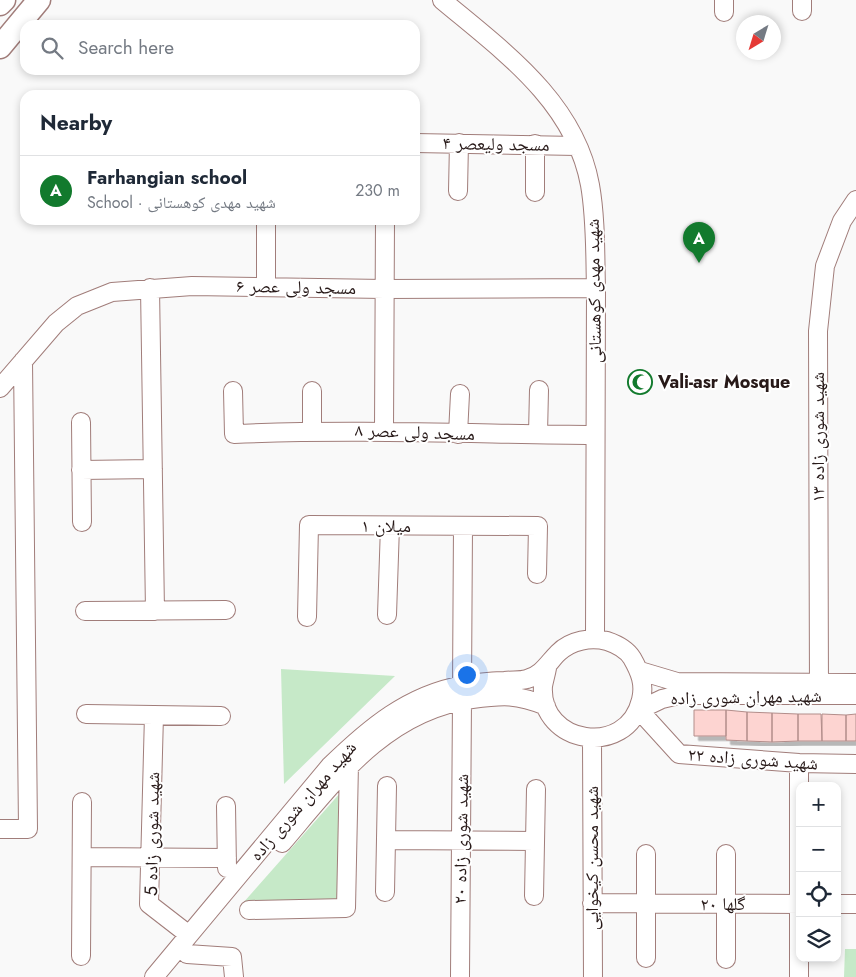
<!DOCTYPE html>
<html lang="en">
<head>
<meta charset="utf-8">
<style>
  :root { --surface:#fff; --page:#f2f2f3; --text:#1f2937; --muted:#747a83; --line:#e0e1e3; --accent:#127a2d }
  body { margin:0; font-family:Jost,"Noto Naskh Arabic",sans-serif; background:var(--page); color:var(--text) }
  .controls { position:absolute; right:15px; bottom:15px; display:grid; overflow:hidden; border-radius:10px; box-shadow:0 2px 8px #0003 }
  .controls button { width:45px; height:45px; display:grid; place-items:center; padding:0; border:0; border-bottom:1px solid var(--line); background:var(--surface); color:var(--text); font:25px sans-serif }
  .compass { position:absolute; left:736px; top:15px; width:45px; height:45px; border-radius:50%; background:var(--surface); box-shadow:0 2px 8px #0003; rotate:218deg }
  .you { position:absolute; left:466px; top:674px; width:18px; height:18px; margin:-12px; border:4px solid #fff; border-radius:50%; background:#1a73e8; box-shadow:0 0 0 8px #1a73e833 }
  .badge { display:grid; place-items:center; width:32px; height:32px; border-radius:50%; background:var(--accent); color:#fff; font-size:16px; font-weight:700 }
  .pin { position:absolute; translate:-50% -41px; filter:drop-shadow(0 1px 2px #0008) }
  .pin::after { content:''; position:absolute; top:26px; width:18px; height:15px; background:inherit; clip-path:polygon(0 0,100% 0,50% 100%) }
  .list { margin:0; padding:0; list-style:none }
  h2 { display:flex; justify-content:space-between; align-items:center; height:65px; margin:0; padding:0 20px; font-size:21px }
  h2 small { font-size:16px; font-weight:400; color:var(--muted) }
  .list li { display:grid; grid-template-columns:32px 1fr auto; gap:15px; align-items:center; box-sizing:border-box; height:70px; padding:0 20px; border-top:1px solid var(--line) }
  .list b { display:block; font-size:19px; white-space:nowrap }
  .list p { margin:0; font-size:16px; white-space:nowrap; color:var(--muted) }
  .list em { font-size:16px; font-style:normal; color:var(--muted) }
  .icon { flex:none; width:28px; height:28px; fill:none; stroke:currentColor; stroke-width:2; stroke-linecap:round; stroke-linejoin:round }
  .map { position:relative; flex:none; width:856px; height:977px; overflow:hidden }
  .search { position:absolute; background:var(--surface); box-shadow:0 2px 8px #0003; left:20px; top:20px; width:400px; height:55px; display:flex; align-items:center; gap:12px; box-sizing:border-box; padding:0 18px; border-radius:15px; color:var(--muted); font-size:19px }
  .panel { position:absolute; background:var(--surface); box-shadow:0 2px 8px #0003; left:20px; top:90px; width:400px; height:135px; border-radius:15px }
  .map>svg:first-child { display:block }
  .green { fill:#c6e9c8 }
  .building { fill:#fdd4d1; stroke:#b28d8a; filter:url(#shadow) }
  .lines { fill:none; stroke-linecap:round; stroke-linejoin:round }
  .minor-casing { stroke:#a17d7a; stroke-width:20 }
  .major-casing { stroke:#a17d7a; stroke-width:25 }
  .minor { stroke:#fff; stroke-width:18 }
  .major { stroke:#fff; stroke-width:22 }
  .labels { text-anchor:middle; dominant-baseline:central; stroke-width:4; stroke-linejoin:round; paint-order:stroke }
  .street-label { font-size:18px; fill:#281a19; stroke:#fff }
  .poi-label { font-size:18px; font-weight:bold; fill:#281a19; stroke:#fff; text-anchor:start }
</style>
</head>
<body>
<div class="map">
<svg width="856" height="977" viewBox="0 0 856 977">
  <defs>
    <filter id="shadow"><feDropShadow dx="4.5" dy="4.5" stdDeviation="0" flood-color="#0004"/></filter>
  </defs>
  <rect width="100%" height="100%" fill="#f9f9f9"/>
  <path class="green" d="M281,669L395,676L284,784Z
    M341,792L337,903H243Z
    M845,949H856V977H844Z"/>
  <path class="building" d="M694,710H726V736H694Z
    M726,710L747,712V741L726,740Z
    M747,712L772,713V742L747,741Z
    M772,713L798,714V741L772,742Z
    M798,714H821L822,741H798Z
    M822,714L846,715V741H822Z
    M856,714V741H846V715Z"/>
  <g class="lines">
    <defs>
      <path id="minor" d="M442,0C503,51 575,102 590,185C596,219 595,254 596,288L595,638
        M724,0V12
        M802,11V0
        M415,143L577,146
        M535,144V192
        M458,191L459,143
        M266,286V220
        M150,288L155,611
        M0,388L56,323L77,306L112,292L192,286L384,289L596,288
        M233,391L234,434C355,429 475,434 595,435
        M81,422L82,522
        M312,430V391
        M384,430L385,220
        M458,434L460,394
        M538,434L539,390
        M81,470L153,469
        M85,611L226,610
        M387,615L390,526
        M307,617L309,525L538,526L537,574
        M640,671L677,682L856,683
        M462,686L463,526
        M819,695L818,331L825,266L842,221L856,200
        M856,695H679L662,699L639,710L679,754L799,763L856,764
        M86,714L221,716
        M154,715L149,904L189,935
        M592,739L593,977
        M226,806L227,868
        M0,829H28L23,361
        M386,840L535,841
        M282,843C335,781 385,711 472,699C503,695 517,694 546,706
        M646,854V958
        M82,857L227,858
        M385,892L387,786
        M534,896L536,789
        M592,903L800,904
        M837,904H856
        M249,910L346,908L349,764
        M187,954L232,957L234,977
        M81,956L82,802
        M726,959V854
        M154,977L330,766C369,728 408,695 463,685C477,683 491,681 505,681C512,680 521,681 527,679C542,675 548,663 558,653C571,640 591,637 607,641C616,644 627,650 632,658C640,672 645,684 641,700C627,759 539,744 543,686C544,680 546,674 547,668
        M460,977L462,700
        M799,977V763"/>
      <path id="major" d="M0,4L4,0
        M0,47L39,0"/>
    </defs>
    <use href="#minor" class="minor-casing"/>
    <use href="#major" class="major-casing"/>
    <use href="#minor" class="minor"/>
    <use href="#major" class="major"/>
  </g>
  <defs>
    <symbol id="mosque-ring" viewBox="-11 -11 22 22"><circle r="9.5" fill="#fff" stroke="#127a2d" stroke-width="1.5"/><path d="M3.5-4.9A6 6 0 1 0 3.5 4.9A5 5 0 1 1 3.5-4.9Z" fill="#127a2d"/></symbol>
  </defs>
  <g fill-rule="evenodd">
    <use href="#mosque-ring" x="626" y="368" width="28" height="28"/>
  </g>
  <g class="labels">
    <g class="street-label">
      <text transform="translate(496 144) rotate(1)">مسجد ولیعصر ۴</text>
      <text transform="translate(296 287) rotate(1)">مسجد ولی عصر ۶</text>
      <text transform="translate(594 291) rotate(-91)">شهید مهدی کوهستانی</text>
      <text transform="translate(415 432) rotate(2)">مسجد ولی عصر ۸</text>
      <text transform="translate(818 437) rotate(-90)">شهید شوری زاده ۱۳</text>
      <text x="386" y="526">میلان ۱</text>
      <text transform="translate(746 697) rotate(-1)">شهید مهران شوری زاده</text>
      <text transform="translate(753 759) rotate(4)">شهید شوری زاده ۲۲</text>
      <text transform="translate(303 801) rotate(-49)">شهید مهران شوری زاده</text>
      <text transform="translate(152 834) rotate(-89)">شهید شوری زاده 5</text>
      <text transform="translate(461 839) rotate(-89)">شهید شوری زاده ۲۰</text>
      <text transform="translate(592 858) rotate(-90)">شهید محسن کیخوایی</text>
      <text x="723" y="904">گلها ۲۰</text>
    </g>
    <g class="poi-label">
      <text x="658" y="382">Vali-asr Mosque</text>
    </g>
  </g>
</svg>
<div class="controls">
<button>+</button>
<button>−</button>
<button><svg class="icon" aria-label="locate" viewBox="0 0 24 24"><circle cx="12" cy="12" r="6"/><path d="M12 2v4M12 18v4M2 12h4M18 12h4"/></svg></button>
<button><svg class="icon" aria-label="layers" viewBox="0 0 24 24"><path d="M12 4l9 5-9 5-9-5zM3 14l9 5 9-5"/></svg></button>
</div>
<svg class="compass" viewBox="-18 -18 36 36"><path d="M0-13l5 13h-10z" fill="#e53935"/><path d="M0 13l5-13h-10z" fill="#747a83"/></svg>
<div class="you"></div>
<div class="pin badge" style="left:699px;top:263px">A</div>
<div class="search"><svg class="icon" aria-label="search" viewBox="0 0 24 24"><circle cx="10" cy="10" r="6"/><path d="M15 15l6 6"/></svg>Search here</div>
<section class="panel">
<h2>Nearby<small></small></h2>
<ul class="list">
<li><span class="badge">A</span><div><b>Farhangian school</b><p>School · شهید مهدی کوهستانی</p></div><em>230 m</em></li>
</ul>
</section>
</div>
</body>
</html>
